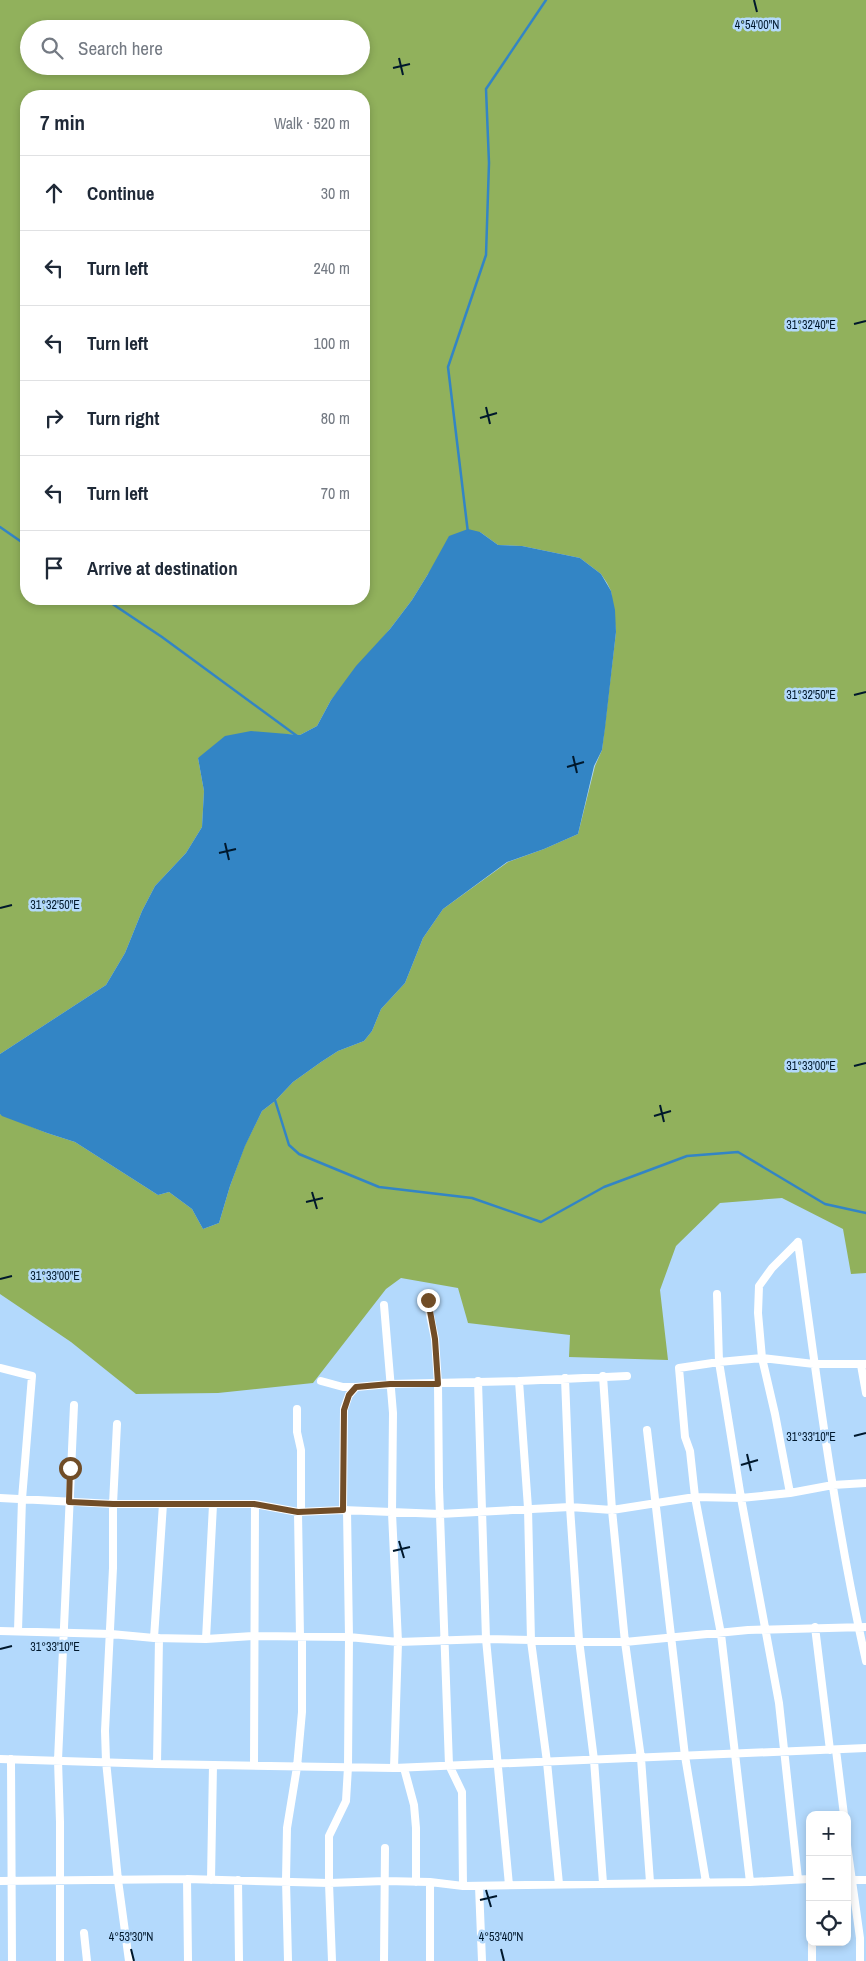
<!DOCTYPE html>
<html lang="en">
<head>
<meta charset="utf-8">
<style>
  :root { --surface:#fff; --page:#f6f6f7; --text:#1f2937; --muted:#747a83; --line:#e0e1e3 }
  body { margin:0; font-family:"Archivo Narrow",sans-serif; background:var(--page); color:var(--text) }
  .controls { position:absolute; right:15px; bottom:15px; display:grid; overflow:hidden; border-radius:10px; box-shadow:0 2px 8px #0003 }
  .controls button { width:45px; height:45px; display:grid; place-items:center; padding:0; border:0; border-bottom:1px solid var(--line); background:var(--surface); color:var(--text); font:25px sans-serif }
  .stop { position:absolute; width:15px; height:15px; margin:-11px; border:4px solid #714d27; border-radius:50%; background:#fff }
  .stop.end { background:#714d27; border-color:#fff; box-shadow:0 1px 5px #0008 }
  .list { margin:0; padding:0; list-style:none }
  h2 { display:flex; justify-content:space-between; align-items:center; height:65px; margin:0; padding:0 20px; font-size:21px }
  h2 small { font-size:16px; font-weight:400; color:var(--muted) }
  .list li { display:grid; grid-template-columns:32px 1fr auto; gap:15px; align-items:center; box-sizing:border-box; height:75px; padding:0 20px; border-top:1px solid var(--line) }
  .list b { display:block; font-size:19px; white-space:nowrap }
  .list em { font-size:16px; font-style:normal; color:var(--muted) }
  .icon { flex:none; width:28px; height:28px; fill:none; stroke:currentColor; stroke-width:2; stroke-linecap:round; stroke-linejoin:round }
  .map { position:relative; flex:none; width:866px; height:1961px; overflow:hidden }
  .search { position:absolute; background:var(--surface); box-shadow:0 2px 8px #0003; left:20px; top:20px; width:350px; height:55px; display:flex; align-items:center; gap:12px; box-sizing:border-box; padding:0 18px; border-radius:28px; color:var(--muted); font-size:19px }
  .panel { position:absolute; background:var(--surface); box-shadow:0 2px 8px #0003; left:20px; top:90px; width:350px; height:515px; border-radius:20px }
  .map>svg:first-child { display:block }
  .green { fill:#91b15c; fill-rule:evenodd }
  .water { fill:#3385c5 }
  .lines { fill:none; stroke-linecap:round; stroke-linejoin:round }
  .stream { stroke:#3385c5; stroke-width:2.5 }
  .minor { stroke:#fff; stroke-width:8 }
  .route { stroke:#714d27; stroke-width:6 }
  .ticks { fill:none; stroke:#00182c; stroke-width:2 }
  .ticks-label { font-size:12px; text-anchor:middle; fill:#00182c; stroke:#b3d9fc; stroke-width:5; stroke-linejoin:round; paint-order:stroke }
</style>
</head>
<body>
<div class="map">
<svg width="866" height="1961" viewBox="0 0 866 1961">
  <rect width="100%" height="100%" fill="#b3d9fc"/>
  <path class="green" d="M0,0H866V1273L851,1274L843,1229L782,1198L720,1203L676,1246L660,1290L668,1360L569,1357L570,1335L468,1323L458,1288L401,1278L386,1289L313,1383L218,1393L136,1394L71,1342L0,1294V1114L47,1133L75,1142L158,1195L169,1192L192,1209L203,1229L219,1223L230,1186L245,1145L262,1111L275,1101L293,1082L321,1062L338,1051L364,1041L372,1031L381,1009L405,983L423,938L443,909L508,862L544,849L578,834L595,766L602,750L616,632L611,591L607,583L601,574L580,558L522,546L498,545L480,532L428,574L412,600L390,629L331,700L317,726L300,735L284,734L198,758L204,791L202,827L186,853L155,886L142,911L125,953L106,985L0,1054ZM29,29H361V66H29ZM26,96H364V599H26Z"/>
  <path class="water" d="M468,529L480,532L498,545L522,546L580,558L601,574L611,591L615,610L616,632L605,728L602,750L594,766L578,834L544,849L507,862L443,909L423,938L405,983L381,1009L372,1031L364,1041L338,1051L321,1062L293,1082L275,1101L262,1111L245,1146L230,1186L219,1223L203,1229L192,1209L169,1192L158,1195L75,1142L47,1133L2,1116L0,1114V1054L106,985L125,953L142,911L155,886L186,853L202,827L204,791L198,758L225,736L251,731L300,735L317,726L331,700L356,666L390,629L412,600L428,574L449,536Z"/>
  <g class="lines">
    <path class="stream" d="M0,527L26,545
      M468,533L448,367L486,255L489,163L486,89L546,0
      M105,599L162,637L297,736
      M275,1100L289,1145L299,1154L379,1187L472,1198L541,1222L604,1187L687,1156L738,1152L825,1204L866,1213"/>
    <path class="minor" d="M798,1242C817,1382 835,1523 866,1661
      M717,1294L719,1362L679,1368L685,1437L690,1451L695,1497L721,1634L750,1882
      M427,1300L435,1339L438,1384L439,1487L449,1765L462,1792L463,1886
      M384,1305L393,1413L392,1513L398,1642L394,1768
      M861,1365L866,1393
      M0,1368L32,1376L22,1499L18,1631
      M603,1376L612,1510L625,1642L641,1758L650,1882
      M565,1378L570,1507L579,1640L594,1760L603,1883
      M321,1381L343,1387H356
      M478,1381L486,1639L509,1885
      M519,1381L528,1508L531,1641L547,1762L559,1884
      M297,1409V1432L301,1450V1511
      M117,1424L113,1504V1568L105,1731L106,1761L118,1880L129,1961
      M647,1430L685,1756L706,1882
      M790,1493L775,1414L762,1358L758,1313L759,1286L772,1268L798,1242
      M0,1498L113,1504H255L298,1512L343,1510L440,1514L570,1507L612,1510L695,1497L741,1498L790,1493L833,1485L866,1483
      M343,1510L344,1409L349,1395L356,1387L390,1384L519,1381L627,1376
      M298,1512L300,1637
      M815,1627L830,1750
      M0,1631L111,1634L154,1638L206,1639L253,1636L349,1637L398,1642L486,1639L625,1642L748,1630L866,1627
      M154,1638L163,1504
      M206,1639L213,1505
      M836,1750L844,1815
      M0,1759L157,1764L394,1768L866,1748
      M11,1759L12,1961
      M157,1764L159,1638
      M254,1765L255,1504
      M404,1768L414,1805L416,1828V1882
      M847,1845L860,1938V1961
      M187,1879L188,1961
      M798,1879L779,1703L741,1498L719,1362L762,1358L814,1364H866
      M211,1880L213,1765
      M238,1880L239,1961
      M848,1880H866
      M0,1881L187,1879L329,1883L385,1881L430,1882L463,1886L750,1882L810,1879
      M430,1882V1961
      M479,1886L482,1961
      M84,1933L87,1961
      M60,1961V1822L58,1760L74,1405
      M288,1961L286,1880L287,1828L297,1767L302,1712V1637
      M332,1961L329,1883V1836L346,1801L348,1767L349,1637L347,1510
      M384,1961L385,1848
      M812,1961V1942"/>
  </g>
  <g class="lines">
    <path class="route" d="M70,1468L69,1502L113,1504H254L298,1512L343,1510L344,1410L349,1395L356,1387L390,1384H438L435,1339L428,1300"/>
  </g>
  <path class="ticks" d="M754,0L757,12M399,58L403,75M393,68L410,64M854,324L866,321M486,407L490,424M480,418L497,413M854,695L866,692M573,756L577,773M567,767L584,762M225,843L229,860M219,853L236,849M0,908L12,905M854,1066L866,1063M660,1105L664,1122M654,1116L671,1111M312,1192L317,1209M306,1202L323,1198M0,1279L12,1276M854,1436L866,1433M747,1454L751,1471M741,1465L758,1460M399,1541L404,1558M393,1551L410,1547M0,1649L12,1646M486,1890L491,1907M480,1900L497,1896M131,1949L134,1961M501,1949L504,1961"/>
  <g class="ticks-label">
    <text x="757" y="29">4°54'00"N</text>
    <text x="811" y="329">31°32'40"E</text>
    <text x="811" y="699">31°32'50"E</text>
    <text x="55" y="909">31°32'50"E</text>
    <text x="811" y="1070">31°33'00"E</text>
    <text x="55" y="1280">31°33'00"E</text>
    <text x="811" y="1441">31°33'10"E</text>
    <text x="55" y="1651">31°33'10"E</text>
    <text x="131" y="1941">4°53'30"N</text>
    <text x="501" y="1941">4°53'40"N</text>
  </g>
</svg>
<div class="controls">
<button>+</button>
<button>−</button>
<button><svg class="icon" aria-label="locate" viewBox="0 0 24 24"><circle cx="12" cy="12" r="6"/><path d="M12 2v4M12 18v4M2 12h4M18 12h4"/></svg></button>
</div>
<div class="stop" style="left:70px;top:1468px"></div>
<div class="stop end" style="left:428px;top:1300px"></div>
<div class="search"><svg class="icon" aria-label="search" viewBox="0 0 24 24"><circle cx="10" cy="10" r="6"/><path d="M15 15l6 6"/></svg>Search here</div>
<section class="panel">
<h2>7 min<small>Walk · 520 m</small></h2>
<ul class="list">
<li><svg class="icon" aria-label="ahead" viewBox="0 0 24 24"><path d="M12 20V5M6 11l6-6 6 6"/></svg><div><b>Continue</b></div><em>30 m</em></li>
<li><svg class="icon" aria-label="left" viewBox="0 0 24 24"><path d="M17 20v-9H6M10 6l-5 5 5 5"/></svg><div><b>Turn left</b></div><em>240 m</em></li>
<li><svg class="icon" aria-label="left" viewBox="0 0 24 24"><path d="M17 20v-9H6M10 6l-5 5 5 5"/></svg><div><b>Turn left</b></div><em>100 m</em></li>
<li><svg class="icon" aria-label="right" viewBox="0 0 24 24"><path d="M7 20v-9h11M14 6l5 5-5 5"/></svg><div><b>Turn right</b></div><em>80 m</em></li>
<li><svg class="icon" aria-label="left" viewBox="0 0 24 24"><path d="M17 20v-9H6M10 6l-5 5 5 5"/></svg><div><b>Turn left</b></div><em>70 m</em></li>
<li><svg class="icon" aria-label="arrive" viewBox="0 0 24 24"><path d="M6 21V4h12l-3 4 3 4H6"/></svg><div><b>Arrive at destination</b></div></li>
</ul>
</section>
</div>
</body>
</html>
